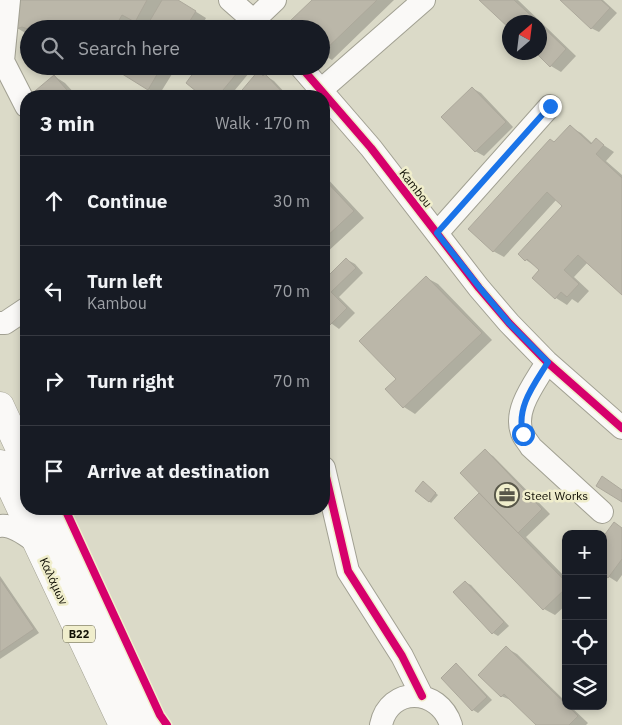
<!DOCTYPE html>
<html lang="en">
<head>
<meta charset="utf-8">
<style>
  :root { --surface:#171b24; --page:#242831; --text:#f1f3f6; --muted:#9ea1a6; --line:#363941 }
  body { margin:0; font-family:"IBM Plex Sans",sans-serif; background:var(--page); color:var(--text) }
  .controls { position:absolute; right:15px; bottom:15px; display:grid; overflow:hidden; border-radius:10px; box-shadow:0 2px 8px #0003 }
  .controls button { width:45px; height:45px; display:grid; place-items:center; padding:0; border:0; border-bottom:1px solid var(--line); background:var(--surface); color:var(--text); font:25px sans-serif }
  .compass { position:absolute; left:502px; top:15px; width:45px; height:45px; border-radius:50%; background:var(--surface); box-shadow:0 2px 8px #0003; rotate:28deg }
  .stop { position:absolute; width:15px; height:15px; margin:-11px; border:4px solid #1a73e8; border-radius:50%; background:#fff }
  .stop.end { background:#1a73e8; border-color:#fff; box-shadow:0 1px 5px #0008 }
  .list { margin:0; padding:0; list-style:none }
  h2 { display:flex; justify-content:space-between; align-items:center; height:65px; margin:0; padding:0 20px; font-size:21px }
  h2 small { font-size:16px; font-weight:400; color:var(--muted) }
  .list li { display:grid; grid-template-columns:32px 1fr auto; gap:15px; align-items:center; box-sizing:border-box; height:90px; padding:0 20px; border-top:1px solid var(--line) }
  .list b { display:block; font-size:19px; white-space:nowrap }
  .list p { margin:0; font-size:16px; white-space:nowrap; color:var(--muted) }
  .list em { font-size:16px; font-style:normal; color:var(--muted) }
  .icon { flex:none; width:28px; height:28px; fill:none; stroke:currentColor; stroke-width:2; stroke-linecap:round; stroke-linejoin:round }
  .map { position:relative; flex:none; width:622px; height:725px; overflow:hidden }
  .search { position:absolute; background:var(--surface); box-shadow:0 2px 8px #0003; left:20px; top:20px; width:310px; height:55px; display:flex; align-items:center; gap:12px; box-sizing:border-box; padding:0 18px; border-radius:28px; color:var(--muted); font-size:19px }
  .panel { position:absolute; background:var(--surface); box-shadow:0 2px 8px #0003; left:20px; top:90px; width:310px; height:425px; border-radius:20px }
  .map>svg:first-child { display:block }
  .shadow { fill:#0003 }
  .building { fill:#bbb7a9; stroke:#aca89b }
  .lines { fill:none; stroke-linecap:round; stroke-linejoin:round }
  .minor-casing { stroke:#a1a092; stroke-width:24 }
  .major-casing { stroke:#a1a092; stroke-width:29 }
  .minor { stroke:#faf9f7; stroke-width:22 }
  .major { stroke:#faf9f7; stroke-width:28 }
  .cycleway-casing { stroke:#f0eecc; stroke-width:11 }
  .cycleway { stroke:#d6006c; stroke-width:8 }
  .route { stroke:#1a73e8; stroke-width:6 }
  .labels { text-anchor:middle; dominant-baseline:central; stroke-width:5; stroke-linejoin:round; paint-order:stroke }
  .shield { fill:#f0eecc; stroke:#545341; stroke-width:1 }
  .shield-label { font-size:11px; font-weight:bold; fill:#111005 }
  .street-label { font-size:12px; fill:#111005; stroke:#f0eecc }
  .poi-label { font-size:12px; fill:#111005; stroke:#f0eecc; text-anchor:start }
</style>
</head>
<body>
<div class="map">
<svg width="622" height="725" viewBox="0 0 622 725">
  <rect width="100%" height="100%" fill="#dbdac8"/>
  <path class="shadow" d="M14,0H177L206,18L200,29H146L147,27L133,21L129,29H29V35L17,28Z
    M314,0H394L332,60L321,53V29Z
    M481,0H518L576,56L561,72L551,66L540,52V22H510Z
    M562,0H603L617,13L599,32L591,28Z
    M123,66H177L159,95L148,89Z
    M189,66H252L254,67L230,96H204L188,82L196,72Z
    M259,71L274,81L288,96H238Z
    M54,76L65,83L77,96H31Z
    M472,88L481,93L513,127L484,156L475,151Z
    M570,127L581,133L593,144L596,140L614,152L606,161L622,175V294L588,262L574,277L589,291L578,303L572,299L567,305L556,298L534,278L541,270L526,260L564,206L557,199L504,257L493,251L555,143Z
    M324,175L364,218L324,255Z
    M346,259L355,264L363,273L339,297L355,313L339,329L324,318V281Z
    M427,278L438,284L492,340L415,414L404,407L387,389L397,379Z
    M485,451L493,456L550,514L526,537L566,578V605L555,615L544,609L455,518L481,493Z
    M425,484L438,495L431,503L429,501Z
    M622,529V575L617,582L603,573Z
    M0,576L39,633L0,659Z
    M465,582L471,585L509,626L498,636L493,633Z
    M506,648L517,654L566,702V706H570L588,723L586,725H537L513,701L501,696Z
    M456,665L461,668L492,700L478,713L473,710L442,678Z"/>
  <path class="building" d="M12,0H147L135,22L122,15L114,29H29V36H27L28,29L22,27L16,29Z
    M162,0H178L196,11L185,29H145Z
    M312,0H377L321,54V29H295L289,22Z
    M479,0H514L538,22H510V29Z
    M560,0H601L610,8L591,29Z
    M540,24L566,49L550,67L535,52H540Z
    M122,66H162L148,90L119,72Z
    M187,66H243L218,96H202L186,83L194,72Z
    M259,70L263,76L265,74L286,96H237Z
    M54,75L72,96H29Z
    M472,87L506,122L475,152L441,117Z
    M570,125L591,144L596,138L604,145L596,154L622,178V295L578,255L564,270L579,284L567,297L561,292L555,299L532,278L539,270L527,259L525,261L518,254L562,206L547,192L493,252L468,229L550,139L554,142Z
    M324,179L354,211L324,239Z
    M346,258L356,268L331,292L347,308L330,325L324,320V280Z
    M426,276L482,333L403,408L385,389L396,379L359,341Z
    M485,449L542,509L518,533L460,473Z
    M602,476L622,490V502L596,486Z
    M423,481L436,493L429,502L415,491Z
    M479,493L566,582V588L543,610L454,518Z
    M614,522L622,528V559L608,578L603,574V537Z
    M0,579L34,629L0,652Z
    M465,581L504,622L492,634L453,592Z
    M506,646L578,716L569,725H536L504,694L501,697L478,675Z
    M456,663L487,697L472,711L441,678Z"/>
  <g class="lines">
    <defs>
      <path id="minor" d="M9,0L3,61L26,106
        M230,0L263,29
        M254,20L275,0
        M300,66L371,148L479,288L509,323L547,362L622,428
        M321,90L424,0
        M437,233L550,106
        M0,323H5L26,309
        M547,362C536,382 513,409 522,433C524,438 528,442 531,447L602,512
        M324,468L348,571L402,656L422,696
        M0,526C13,524 27,536 37,543
        M381,725C389,686 439,687 451,725"/>
      <path id="major" d="M0,406L26,462
        M0,464L123,725
        M48,509L147,725"/>
    </defs>
    <use href="#minor" class="minor-casing"/>
    <use href="#major" class="major-casing"/>
    <use href="#minor" class="minor"/>
    <use href="#major" class="major"/>
    <defs>
      <path id="cycleway" d="M300,66L371,148L479,288L509,323L547,362L622,428
        M324,468L348,571L402,656L422,696
        M65,509L160,715L167,725"/>
    </defs>
    <use href="#cycleway" class="cycleway-casing"/>
    <use href="#cycleway" class="cycleway"/>
  </g>
  <g class="lines">
    <path class="route" d="M523,434C516,407 534,385 548,362L509,323L480,288L437,233L550,106"/>
  </g>
  <defs>
    <symbol id="office-ring" viewBox="-11 -11 22 22"><circle r="9.5" fill="#f0eecc" stroke="#585749" stroke-width="1.5"/><path d="M-6-3h4V-5.5h4V-3h4V5H-6ZM-1-4.5V-3h2v-1.5ZM-6 0V1H6V0Z" fill="#585749"/></symbol>
  </defs>
  <g fill-rule="evenodd">
    <use href="#office-ring" x="493" y="481" width="28" height="28"/>
  </g>
  <g class="labels">
    <rect class="shield" x="63" y="625.5" width="32" height="17" rx="4"/>
    <g class="shield-label">
      <text x="79" y="634">B22</text>
    </g>
    <g class="street-label">
      <text transform="translate(416 188) rotate(52)">Kambou</text>
      <text transform="translate(54 581) rotate(65)">Καλάμων</text>
    </g>
    <g class="poi-label">
      <text x="524" y="495">Steel Works</text>
    </g>
  </g>
</svg>
<div class="controls">
<button>+</button>
<button>−</button>
<button><svg class="icon" aria-label="locate" viewBox="0 0 24 24"><circle cx="12" cy="12" r="6"/><path d="M12 2v4M12 18v4M2 12h4M18 12h4"/></svg></button>
<button><svg class="icon" aria-label="layers" viewBox="0 0 24 24"><path d="M12 4l9 5-9 5-9-5zM3 14l9 5 9-5"/></svg></button>
</div>
<svg class="compass" viewBox="-18 -18 36 36"><path d="M0-13l5 13h-10z" fill="#e53935"/><path d="M0 13l5-13h-10z" fill="#9ea1a6"/></svg>
<div class="stop" style="left:523px;top:434px"></div>
<div class="stop end" style="left:550px;top:106px"></div>
<div class="search"><svg class="icon" aria-label="search" viewBox="0 0 24 24"><circle cx="10" cy="10" r="6"/><path d="M15 15l6 6"/></svg>Search here</div>
<section class="panel">
<h2>3 min<small>Walk · 170 m</small></h2>
<ul class="list">
<li><svg class="icon" aria-label="ahead" viewBox="0 0 24 24"><path d="M12 20V5M6 11l6-6 6 6"/></svg><div><b>Continue</b></div><em>30 m</em></li>
<li><svg class="icon" aria-label="left" viewBox="0 0 24 24"><path d="M17 20v-9H6M10 6l-5 5 5 5"/></svg><div><b>Turn left</b><p>Kambou</p></div><em>70 m</em></li>
<li><svg class="icon" aria-label="right" viewBox="0 0 24 24"><path d="M7 20v-9h11M14 6l5 5-5 5"/></svg><div><b>Turn right</b></div><em>70 m</em></li>
<li><svg class="icon" aria-label="arrive" viewBox="0 0 24 24"><path d="M6 21V4h12l-3 4 3 4H6"/></svg><div><b>Arrive at destination</b></div></li>
</ul>
</section>
</div>
</body>
</html>
